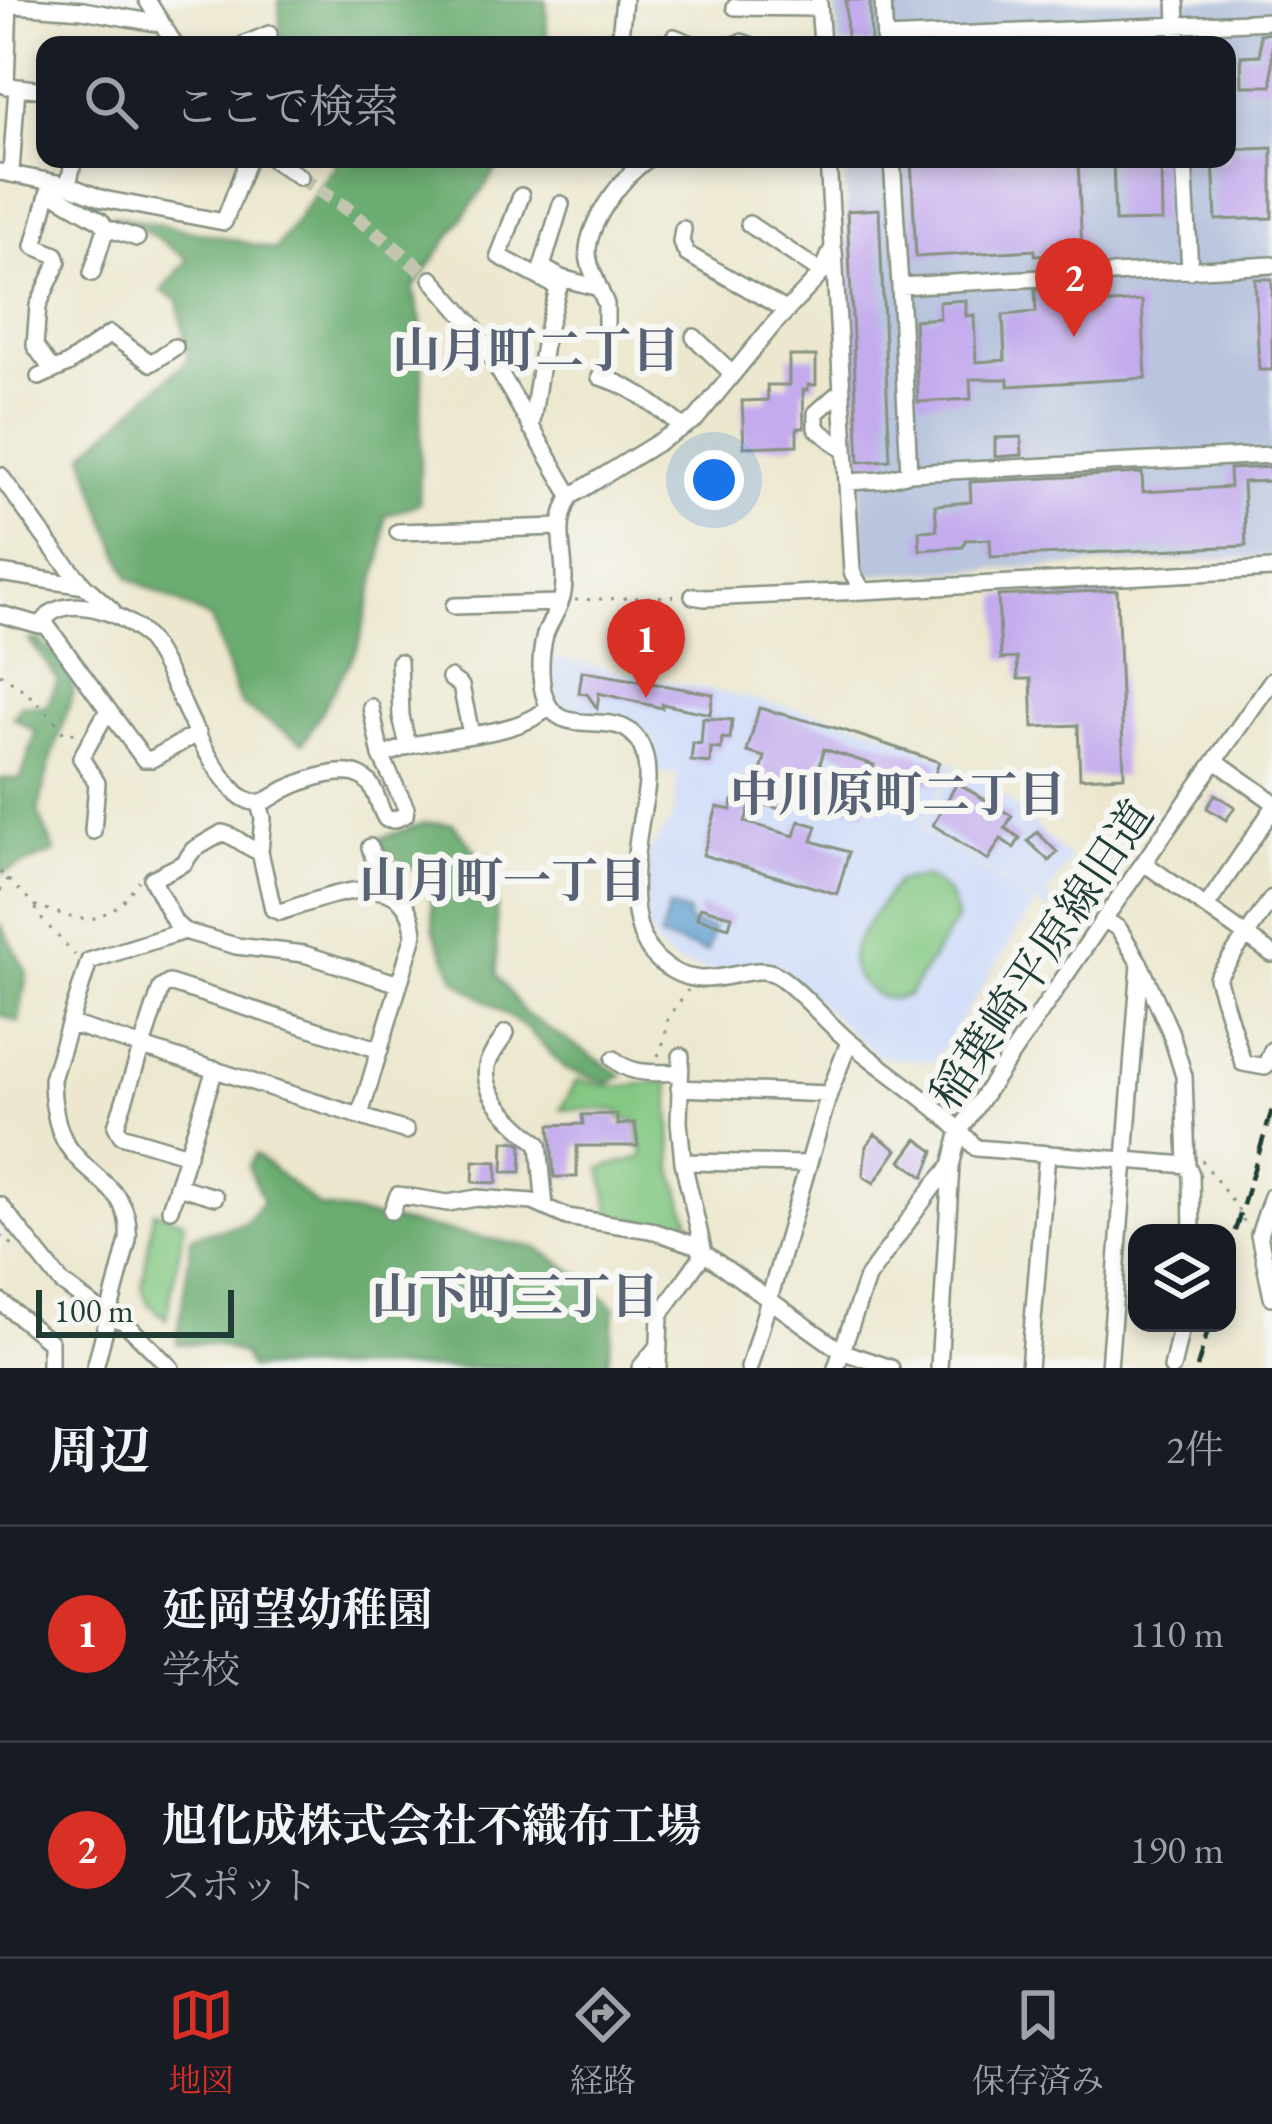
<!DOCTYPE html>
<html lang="ja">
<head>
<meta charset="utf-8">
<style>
  :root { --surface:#171b24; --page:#20242c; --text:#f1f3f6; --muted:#9ea1a6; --line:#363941; --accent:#d93025 }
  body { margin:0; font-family:"EB Garamond","Noto Serif JP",serif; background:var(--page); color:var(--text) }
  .controls { position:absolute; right:36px; bottom:36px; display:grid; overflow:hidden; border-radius:24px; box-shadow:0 6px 18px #0003 }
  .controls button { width:108px; height:108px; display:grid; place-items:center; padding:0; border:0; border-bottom:3px solid var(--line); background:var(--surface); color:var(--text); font:60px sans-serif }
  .scale { position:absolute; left:36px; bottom:30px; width:198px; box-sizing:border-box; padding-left:12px; border:6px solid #1f3d34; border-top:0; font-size:33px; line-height:42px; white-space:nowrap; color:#1f3d34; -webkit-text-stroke:9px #f6f6f2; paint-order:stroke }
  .you { position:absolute; left:714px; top:480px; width:42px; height:42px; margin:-30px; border:9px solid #fff; border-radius:50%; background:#1a73e8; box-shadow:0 0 0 18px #1a73e833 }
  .badge { display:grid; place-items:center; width:78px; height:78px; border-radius:50%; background:var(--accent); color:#fff; font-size:39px; font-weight:700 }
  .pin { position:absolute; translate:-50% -99px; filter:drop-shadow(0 3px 6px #0008) }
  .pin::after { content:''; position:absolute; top:63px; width:42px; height:36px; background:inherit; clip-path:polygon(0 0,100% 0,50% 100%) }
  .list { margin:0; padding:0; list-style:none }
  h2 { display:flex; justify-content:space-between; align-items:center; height:156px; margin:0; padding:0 48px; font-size:51px }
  h2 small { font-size:39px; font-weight:400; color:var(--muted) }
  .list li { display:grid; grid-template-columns:78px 1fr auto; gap:36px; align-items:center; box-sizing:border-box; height:216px; padding:0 48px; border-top:3px solid var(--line) }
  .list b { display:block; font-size:45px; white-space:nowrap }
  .list p { margin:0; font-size:39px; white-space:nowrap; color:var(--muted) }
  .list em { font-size:39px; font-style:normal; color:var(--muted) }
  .icon { flex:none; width:66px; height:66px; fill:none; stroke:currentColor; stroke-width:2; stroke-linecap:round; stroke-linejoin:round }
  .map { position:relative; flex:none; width:1272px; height:1368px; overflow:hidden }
  .search { position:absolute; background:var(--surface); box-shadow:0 6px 18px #0003; left:36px; right:36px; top:36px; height:132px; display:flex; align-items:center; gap:30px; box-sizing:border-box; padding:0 42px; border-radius:24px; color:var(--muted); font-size:45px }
  .sheet { height:588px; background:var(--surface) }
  nav { display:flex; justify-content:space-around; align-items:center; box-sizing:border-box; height:168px; border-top:3px solid var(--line); background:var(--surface); font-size:33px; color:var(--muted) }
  nav a { display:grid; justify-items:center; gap:6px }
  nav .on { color:var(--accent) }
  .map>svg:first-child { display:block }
  .built { fill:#cddbfa }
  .industrial { fill:#b9c5de }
  .green { fill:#83c883; stroke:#51825c; stroke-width:3 }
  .forest { fill:#6aac71; stroke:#447452; stroke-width:3 }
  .water { fill:#60a0d3; stroke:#406e84; stroke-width:3 }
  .building { fill:#c3abed; fill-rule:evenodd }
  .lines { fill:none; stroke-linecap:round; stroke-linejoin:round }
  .minor-tunnel { stroke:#c3c5af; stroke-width:15; stroke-dasharray:15 8; stroke-linecap:butt }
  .minor-casing { stroke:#869281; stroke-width:20 }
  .path { stroke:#869281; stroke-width:3; stroke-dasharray:3 9; stroke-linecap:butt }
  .minor { stroke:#fff; stroke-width:15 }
  .rail { stroke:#1f3d34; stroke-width:4.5; stroke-dasharray:18 9; stroke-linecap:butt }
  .labels { text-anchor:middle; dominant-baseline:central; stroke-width:12; stroke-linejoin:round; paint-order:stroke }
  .street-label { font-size:45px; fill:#1f3d34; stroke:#f6f6f2 }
  .neighbourhood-label { font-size:48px; font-weight:bold; fill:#586475; stroke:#f6f6f2 }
</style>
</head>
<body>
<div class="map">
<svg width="1272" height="1368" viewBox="0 0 1272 1368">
  <rect width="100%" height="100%" fill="#f6f6f2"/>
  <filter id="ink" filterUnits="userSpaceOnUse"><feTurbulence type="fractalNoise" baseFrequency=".00833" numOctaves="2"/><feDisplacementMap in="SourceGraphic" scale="24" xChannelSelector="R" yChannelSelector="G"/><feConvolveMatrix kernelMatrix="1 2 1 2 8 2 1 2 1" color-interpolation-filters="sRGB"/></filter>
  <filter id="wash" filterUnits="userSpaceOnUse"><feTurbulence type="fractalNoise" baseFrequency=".004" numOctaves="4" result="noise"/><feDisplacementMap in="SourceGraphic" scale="48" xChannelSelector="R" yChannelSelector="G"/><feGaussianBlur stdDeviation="2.7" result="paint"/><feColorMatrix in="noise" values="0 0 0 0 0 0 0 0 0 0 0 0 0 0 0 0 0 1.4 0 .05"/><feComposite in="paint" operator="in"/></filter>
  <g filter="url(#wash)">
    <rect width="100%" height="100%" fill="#ece7ce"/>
    <path class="built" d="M553,657L840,718L895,735L956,764L919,828L1035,904L934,1062L881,1057L850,1032L780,965L708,971L677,963L659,949L645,926L646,857L673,818L677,774L659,772L651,736L623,715L602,712L580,713L566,707L557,696L552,675Z
      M958,765L1004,796L1071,860L1046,896L1083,922L1078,931L922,827Z"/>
    <path class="industrial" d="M836,0H1272V557L865,575L844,159H1227V45H838Z"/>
    <path class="green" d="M925,877C946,887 954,897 956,920L909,995C891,1002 879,999 866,987C856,979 849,966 852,954C855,937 887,897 897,881Z
      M577,1080L614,1087L669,1081L673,1170L693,1232L611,1215L601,1168L643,1157L638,1122L621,1119L618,1110L561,1109Z
      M154,1211L185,1222L166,1319L148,1303L142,1287Z"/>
    <path class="forest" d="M279,0H546L547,45H281Z
      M334,159H504L413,289L423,331L419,503L385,516L382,554L357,649L303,743L240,704L211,619L129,578L103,512L84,454L188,360L178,300L162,291L188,259L138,226L111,215L218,236L275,250L336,165Z
      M37,639L62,661L74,690L49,766L38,812L55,852L0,874V779H21L36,732L13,717L22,705L47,706L58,679L29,640Z
      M424,823L453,824L486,864L496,894L497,976L525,1014L623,1076L610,1083L567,1070L527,1029L456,980L434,931L429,877L394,858L375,840Z
      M0,923L27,973L19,1022L0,1015Z
      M255,1154L319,1207L537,1248L581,1276L615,1308L607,1368H249L244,1355L215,1344L177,1343L192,1236L245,1223L263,1201L248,1167Z"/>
    <path class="water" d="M669,907L688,913L687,922L713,929L707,952L660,938Z"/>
    <g id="blocks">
      <path class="building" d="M846,0H870L871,45H847Z
        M1272,33V86H1242L1241,56L1260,55V34Z
        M1272,148V218L1216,220L1213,159H1227V150Z
        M911,159H1078L1082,253L1035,255V250L916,257Z
        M1113,159H1161L1162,221L1115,222Z
        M879,209L890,460L859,462L847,211Z
        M1255,279H1272V370H1259Z
        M1058,289L1060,311L1098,308V304L1142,301L1146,378L1008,386V379H970L971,399L918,402L914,320L940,318L939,302L966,300V316L974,315L976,362L1005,360L1003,315L1036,312L1035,290Z
        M789,356H816V385H808V390H803L804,428H797V445L744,447L742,401L768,400L767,385H789Z
        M1021,437L1022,455L995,457V438Z
        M1272,467V481L1243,482L1246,546L991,557L990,539L965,540L963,547L920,550L919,531L937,530L935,505L971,502L970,482L1142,473L1143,492L1230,487L1229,469Z
        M1117,590L1124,776L1080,778L1078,725L1033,727L1031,679H1018L1017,658L1001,659L998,596Z
        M582,671L713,694L710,714L662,704V708L599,693L597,708L587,694L579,693Z
        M759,708L843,730L939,762L932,784L897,772L887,805L868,800L865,812L792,792L789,804L782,802L780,809L753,802L765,757L747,752ZM824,749L874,765L866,789L817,776Z
        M703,718L732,720L730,739L722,738L721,749L711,748L710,763L691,761L693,743L701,744Z
        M957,783L1012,816L1005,828L1020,838L1014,848L1001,839L988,860L933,825Z
        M1215,794L1235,807L1226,820L1207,808Z
        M733,801L750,806L745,822L794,836L799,821L817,826L812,841L849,852L837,894L703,855L717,807L731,810Z
        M1037,832L1057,852L1049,861L1028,841Z
        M700,907L732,916L729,927L697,918Z
        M617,1114V1125L635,1123L638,1146H577V1177H554L550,1125L583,1124L582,1115Z
        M875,1134L897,1150L874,1183L863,1176L866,1146Z
        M917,1139L934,1151L924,1177L901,1161Z
        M504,1141L518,1142L522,1145L521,1172H503Z
        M474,1161L497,1162V1183L473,1182Z"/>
    </g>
  </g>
  <g filter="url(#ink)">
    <use href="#blocks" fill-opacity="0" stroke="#869281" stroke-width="3"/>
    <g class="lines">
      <path class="minor-tunnel" d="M300,177L346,208L432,279"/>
      <defs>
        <path id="minor" d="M147,0L175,45
          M883,0L885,45
          M1176,0L1178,45
          M819,3L822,45
          M0,4L83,10L161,24
          M735,7L819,8
          M884,38L1272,21
          M243,45L269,34
          M619,45L624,0
          M673,45L674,37L694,45
          M735,45L741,42L750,45
          M6,86L9,0
          M9,86L45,90
          M272,159L300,177
          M828,159L833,247L822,273L773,325L696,419L571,496C550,532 569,555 563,593C561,608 550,620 545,635C540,654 538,689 549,706C571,742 630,698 645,757C650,779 645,798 641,819C634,859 625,929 657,959C703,1003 748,958 777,975C802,991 827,1024 851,1043C893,1078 940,1106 976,1148L1187,1165L1191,1174L1192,1233
          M892,159L900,286L1272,265
          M1184,159L1190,271
          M0,172L68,185L103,199L224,222L248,159
          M11,172L17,87
          M68,185L74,159
          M521,196L499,256L559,288
          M749,224L822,273
          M683,229L681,242L687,254L786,310
          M834,251L852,572L863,591L1272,569
          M92,273L106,228
          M561,278L542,267L561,204
          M432,279L473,326L571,496
          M900,286L909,473L1272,455
          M599,288L606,304V324
          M694,337L733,374
          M53,371L35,346L38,306L58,262L56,255L34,246L49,191L101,221L106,228L137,238
          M39,377L68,364L110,334L151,363L175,347
          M600,377C634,386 656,407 683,427
          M842,390L816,413V428L845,451
          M531,428L545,338L561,278L599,288C594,275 587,262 588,249C591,218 623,176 648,159
          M0,475L57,554L85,586
          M847,482L882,480L909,473
          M398,532L559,527
          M0,573L85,586L112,610
          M693,596L704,598L863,591
          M454,606L560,603
          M0,614L40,625C45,621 48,615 53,612C81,595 134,618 151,643C181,688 195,746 231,787C238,796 251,805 262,802C270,800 278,793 286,789C305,780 347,764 365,779C377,788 378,807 386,819L394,820L405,815L406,808L381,756C391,753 400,749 409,746C450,735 518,736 549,707
          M44,622L144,759H152L198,733
          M399,662L401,716L408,746
          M450,678L461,686L471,734
          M371,707L381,756
          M1216,761L1272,801
          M259,804L263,818L260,852L273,909L280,912C323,899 409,859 414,935L360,1115
          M93,831L97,783L81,758L108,710
          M370,847L383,890
          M260,852C245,848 236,835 222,833L193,850L184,863L152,879L175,923L184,931L236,946L304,954L399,984
          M1144,863L1206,907L1272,810
          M1272,898L1217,978L1243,1063L1265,1067L1272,1050
          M1206,907L1272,954
          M1104,919L1119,929L1140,964L1109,1368
          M1141,966L1170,1031L1184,1076L1187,1165
          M71,1024L406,1131
          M506,1033C501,1042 489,1056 487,1066C481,1098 518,1126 539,1144L545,1207
          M681,1056L679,1122L683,1162L704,1253L841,1351L891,1368
          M614,1059C630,1076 656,1072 680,1073
          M679,1088L829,1094
          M188,1155L121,1135L116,1126L161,988L169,983L380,1050
          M683,1162L808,1164
          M177,1186L215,1197
          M1272,1196L1259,1235L1272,1297
          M0,1205L62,1283L107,1316L123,1321L171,1368
          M170,1209L215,1069
          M392,1211L398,1195L448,1203L477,1198L533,1202L567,1217L650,1230L695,1245L704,1253L660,1315L658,1368
          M0,1301L50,1342V1368
          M95,1368L128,1240C132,1187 91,1182 67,1145C56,1128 52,1100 52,1079L89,961L184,931
          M640,1368L657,1347
          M749,1368L829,1094L849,1042
          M836,1368L867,1278L933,1187L951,1166
          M939,1368L951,1166L960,1130L1104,919L1272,680
          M1029,1368L1047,1154
          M1172,1368L1182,1323"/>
      </defs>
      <use href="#minor" class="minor-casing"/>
      <path class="path" d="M575,600L680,596
        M0,674C20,685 53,714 64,734L76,733L79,735
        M0,872L36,906L77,919L97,918L121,904L139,881
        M0,891L8,879
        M36,908L38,915L75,955
        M658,1056L665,1038L668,1017L688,990
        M1202,1160L1239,1211L1246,1226
        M0,1236L13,1245"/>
      <use href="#minor" class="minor"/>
      <path class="rail" d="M1227,1257L1272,1110
        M1197,1368L1210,1323"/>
    </g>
  </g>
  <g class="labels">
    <g class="street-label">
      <text transform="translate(1041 954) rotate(-56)">稲葉崎平原線旧道</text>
    </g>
    <g class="neighbourhood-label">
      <text x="536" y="350">山月町二丁目</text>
      <text x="898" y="794">中川原町二丁目</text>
      <text x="503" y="880">山月町一丁目</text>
      <text x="515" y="1296">山下町三丁目</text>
    </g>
  </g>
</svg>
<div class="controls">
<button><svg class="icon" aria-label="layers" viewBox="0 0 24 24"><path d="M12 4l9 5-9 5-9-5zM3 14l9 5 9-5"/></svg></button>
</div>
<div class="scale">100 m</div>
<div class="you"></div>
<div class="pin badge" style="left:646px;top:698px">1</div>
<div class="pin badge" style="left:1074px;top:337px">2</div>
<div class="search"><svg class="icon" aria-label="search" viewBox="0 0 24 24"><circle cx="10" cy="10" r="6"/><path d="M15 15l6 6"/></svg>ここで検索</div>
</div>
<section class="sheet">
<h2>周辺<small>2件</small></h2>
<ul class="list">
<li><span class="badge">1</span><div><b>延岡望幼稚園</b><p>学校</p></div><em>110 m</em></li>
<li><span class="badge">2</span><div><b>旭化成株式会社不織布工場</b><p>スポット</p></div><em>190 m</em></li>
</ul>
</section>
<nav>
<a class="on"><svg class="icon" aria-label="map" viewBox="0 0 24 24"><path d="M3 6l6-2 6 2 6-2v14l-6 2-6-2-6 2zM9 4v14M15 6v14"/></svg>地図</a>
<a><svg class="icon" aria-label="directions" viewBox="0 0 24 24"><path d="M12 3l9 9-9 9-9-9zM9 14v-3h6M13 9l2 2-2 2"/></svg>経路</a>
<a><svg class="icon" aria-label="saved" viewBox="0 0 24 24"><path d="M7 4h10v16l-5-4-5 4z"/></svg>保存済み</a>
</nav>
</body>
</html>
